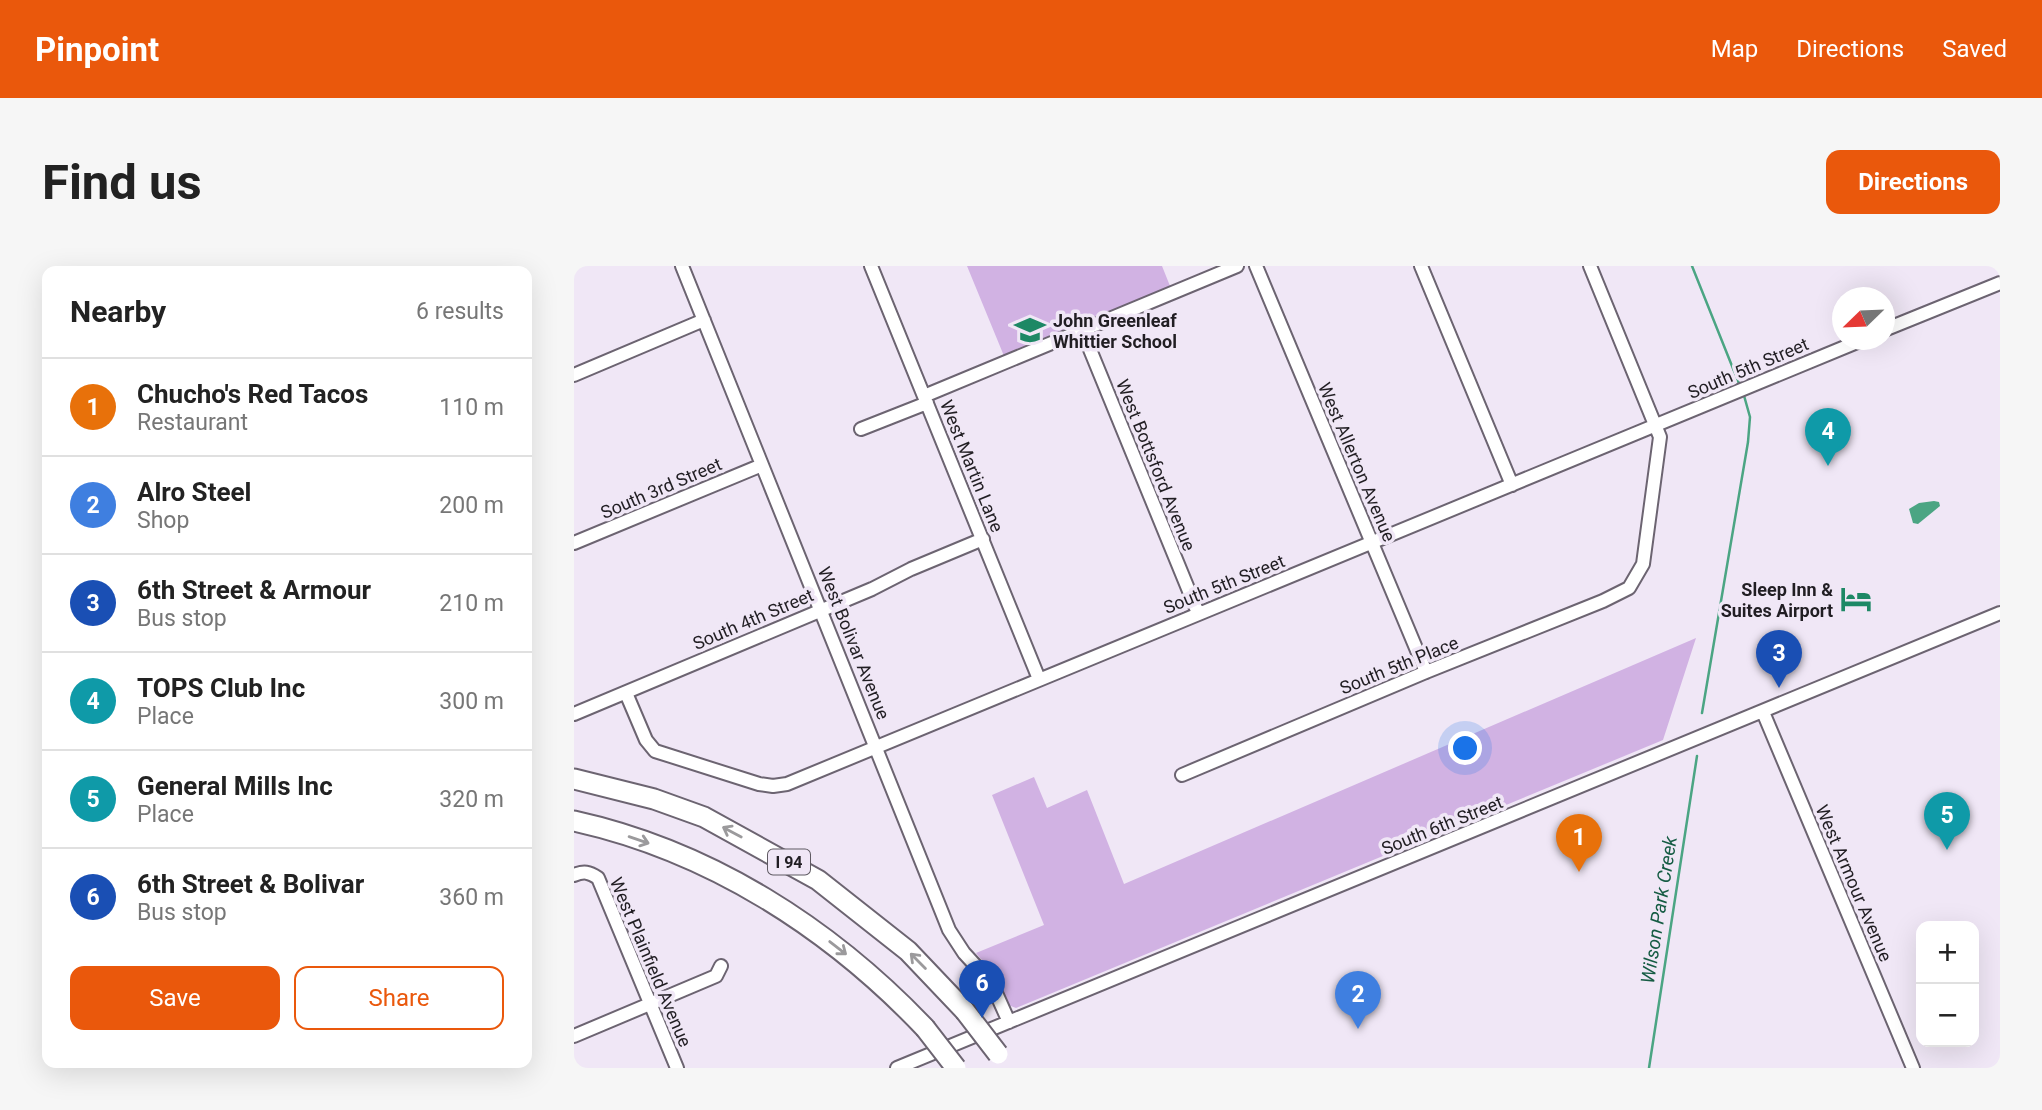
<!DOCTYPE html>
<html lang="en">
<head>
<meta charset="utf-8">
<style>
  :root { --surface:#fff; --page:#f6f6f6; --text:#222; --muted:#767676; --line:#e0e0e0; --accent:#ea580c }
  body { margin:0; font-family:Roboto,sans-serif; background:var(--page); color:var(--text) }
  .controls { position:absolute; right:21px; bottom:21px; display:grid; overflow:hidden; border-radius:14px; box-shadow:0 7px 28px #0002 }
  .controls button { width:63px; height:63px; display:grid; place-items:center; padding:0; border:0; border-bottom:2px solid var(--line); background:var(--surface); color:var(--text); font:35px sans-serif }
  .compass { position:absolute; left:1258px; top:21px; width:63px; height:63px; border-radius:50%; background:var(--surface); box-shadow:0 7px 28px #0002; rotate:247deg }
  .you { position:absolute; left:892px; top:483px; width:24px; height:24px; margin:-18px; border:5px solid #fff; border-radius:50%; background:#1a73e8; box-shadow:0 0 0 10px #1a73e833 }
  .badge { display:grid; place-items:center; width:46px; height:46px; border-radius:50%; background:var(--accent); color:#fff; font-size:23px; font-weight:700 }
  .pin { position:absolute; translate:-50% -58px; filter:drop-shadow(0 2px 4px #0008) }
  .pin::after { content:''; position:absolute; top:37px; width:24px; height:21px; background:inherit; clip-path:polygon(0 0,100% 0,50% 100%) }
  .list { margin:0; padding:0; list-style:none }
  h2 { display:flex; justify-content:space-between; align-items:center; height:91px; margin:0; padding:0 28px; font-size:30px }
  h2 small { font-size:23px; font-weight:400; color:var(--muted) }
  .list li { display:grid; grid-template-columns:46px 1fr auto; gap:21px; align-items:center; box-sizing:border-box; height:98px; padding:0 28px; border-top:2px solid var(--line) }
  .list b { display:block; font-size:26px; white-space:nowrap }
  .list p { margin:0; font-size:23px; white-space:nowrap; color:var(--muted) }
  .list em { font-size:23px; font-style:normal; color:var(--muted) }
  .actions { display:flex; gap:14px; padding:21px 28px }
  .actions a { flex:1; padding:16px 0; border:2px solid var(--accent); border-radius:14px; text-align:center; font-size:24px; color:var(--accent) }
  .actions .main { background:var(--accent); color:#fff }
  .map { position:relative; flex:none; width:1426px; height:802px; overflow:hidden; border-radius:14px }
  header { display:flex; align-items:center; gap:42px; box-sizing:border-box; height:98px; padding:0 35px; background:var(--accent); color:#fff }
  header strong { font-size:33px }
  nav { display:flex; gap:38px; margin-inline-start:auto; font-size:24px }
  .intro { display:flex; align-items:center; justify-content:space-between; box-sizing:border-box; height:168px; padding:0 42px }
  h1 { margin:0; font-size:49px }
  .button { padding:18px 32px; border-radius:14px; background:var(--accent); color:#fff; font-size:24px; font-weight:700 }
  main { display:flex; gap:42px; padding:0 42px }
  aside { flex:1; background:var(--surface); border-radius:14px; box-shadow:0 7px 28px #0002 }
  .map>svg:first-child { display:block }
  .green { fill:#d1b2e3 }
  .water { fill:#4ba583 }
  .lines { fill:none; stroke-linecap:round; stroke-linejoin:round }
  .stream { stroke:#4ba583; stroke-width:2.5 }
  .minor-casing { stroke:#6c6471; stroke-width:16 }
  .highway-casing { stroke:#6c6471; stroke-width:23 }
  .minor { stroke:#fff; stroke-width:12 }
  .highway { stroke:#fff; stroke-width:19 }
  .highway-bridge-casing { stroke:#6c6471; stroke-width:23; stroke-linecap:butt }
  .highway-bridge { stroke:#fff; stroke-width:19 }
  .oneway { stroke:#9b9a9c }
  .labels { text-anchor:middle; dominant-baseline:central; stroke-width:7; stroke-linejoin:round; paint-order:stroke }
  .shield { fill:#f0e7f6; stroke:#5f5a62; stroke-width:2 }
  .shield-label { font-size:16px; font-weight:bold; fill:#211e23 }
  .poi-label { font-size:18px; font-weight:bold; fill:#211e23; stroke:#f0e7f6; text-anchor:start }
  .street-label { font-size:18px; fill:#211e23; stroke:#f0e7f6 }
  .water-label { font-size:19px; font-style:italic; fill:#165c44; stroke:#f0e7f6 }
</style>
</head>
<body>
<header>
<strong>Pinpoint</strong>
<nav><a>Map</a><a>Directions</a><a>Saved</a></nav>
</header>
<div class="intro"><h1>Find us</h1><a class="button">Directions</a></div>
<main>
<aside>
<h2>Nearby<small>6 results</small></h2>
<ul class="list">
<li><span class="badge" style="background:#e8710a">1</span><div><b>Chucho's Red Tacos</b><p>Restaurant</p></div><em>110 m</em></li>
<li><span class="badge" style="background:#3f7fe0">2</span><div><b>Alro Steel</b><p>Shop</p></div><em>200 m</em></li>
<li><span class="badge" style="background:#1a4fb4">3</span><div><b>6th Street &amp; Armour</b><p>Bus stop</p></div><em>210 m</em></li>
<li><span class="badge" style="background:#0f9aa8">4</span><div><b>TOPS Club Inc</b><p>Place</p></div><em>300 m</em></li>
<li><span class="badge" style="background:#0f9aa8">5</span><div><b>General Mills Inc</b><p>Place</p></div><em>320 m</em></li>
<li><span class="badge" style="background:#1a4fb4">6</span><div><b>6th Street &amp; Bolivar</b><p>Bus stop</p></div><em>360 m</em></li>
</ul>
<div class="actions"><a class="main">Save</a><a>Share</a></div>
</aside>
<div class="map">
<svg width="1426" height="802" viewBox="0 0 1426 802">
  <rect width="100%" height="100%" fill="#f0e7f6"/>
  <path class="green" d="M393,0H588L596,20L430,90Z
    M1122,372L1089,474L442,742L434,739L421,710L402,687L470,659L418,529L460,511L473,542L513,524L550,618Z"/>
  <path class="water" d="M1360,235L1365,236L1366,240L1344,258L1339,257L1335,243L1345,237Z"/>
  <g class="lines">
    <path class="stream" d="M1118,0L1166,120
      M1128,447L1174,176L1176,151L1169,126
      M1075,802L1123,490"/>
    <defs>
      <path id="minor" d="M108,0L375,664L390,687L413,712L422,727L435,756
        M297,0L465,413
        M682,0L852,406
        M847,0L938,219
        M508,64L624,347
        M1310,64L1426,17
        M0,109L130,54
        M350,130L663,0
        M287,163L353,137
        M0,277L188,199
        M52,427L72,474L81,485L185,518L199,520L213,518L1288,74
        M1189,446L1339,802
        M0,448L298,323L337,303L409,273
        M608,509L852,406L1029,335L1055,322L1069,298L1086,171L1016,0
        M0,609C10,605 15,606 24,612L103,802
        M0,770L142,710L147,700
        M323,802L1426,347"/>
      <path id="highway" d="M0,513L80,533L130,551L244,614L334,685L391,745
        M0,555C136,585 256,662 351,762"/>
    </defs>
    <use href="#minor" class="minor-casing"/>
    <use href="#highway" class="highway-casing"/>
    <use href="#minor" class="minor"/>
    <use href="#highway" class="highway"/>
    <defs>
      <path id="highway-bridge" d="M391,745L424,788
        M351,762L382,802"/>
    </defs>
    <use href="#highway-bridge" class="highway-bridge-casing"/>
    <use href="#highway-bridge" class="highway-bridge"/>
  </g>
  <defs><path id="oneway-shaft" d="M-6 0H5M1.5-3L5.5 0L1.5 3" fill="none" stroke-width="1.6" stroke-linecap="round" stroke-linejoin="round" transform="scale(1.75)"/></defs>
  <g class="oneway">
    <use href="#oneway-shaft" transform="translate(158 566) rotate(-152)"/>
    <use href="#oneway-shaft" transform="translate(65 574) rotate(19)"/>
    <use href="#oneway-shaft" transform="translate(264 682) rotate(38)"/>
    <use href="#oneway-shaft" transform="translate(344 695) rotate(-135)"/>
  </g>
  <defs>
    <symbol id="school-bare" viewBox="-9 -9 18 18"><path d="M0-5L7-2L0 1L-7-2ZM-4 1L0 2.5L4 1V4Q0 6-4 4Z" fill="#1d8865" stroke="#f0e7f6" stroke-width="2.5" paint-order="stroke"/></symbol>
    <symbol id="hotel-bare" viewBox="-9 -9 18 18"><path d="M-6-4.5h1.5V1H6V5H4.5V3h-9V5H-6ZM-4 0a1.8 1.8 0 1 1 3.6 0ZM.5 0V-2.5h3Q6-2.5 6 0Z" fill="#1d8865" stroke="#f0e7f6" stroke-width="2.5" paint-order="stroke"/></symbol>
  </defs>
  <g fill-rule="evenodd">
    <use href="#school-bare" x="434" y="42" width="44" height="44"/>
    <use href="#hotel-bare" x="1260" y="311" width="44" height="44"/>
  </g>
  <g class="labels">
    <rect class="shield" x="194" y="583.5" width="42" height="25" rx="5"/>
    <g class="shield-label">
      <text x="215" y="596">I 94</text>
    </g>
    <g class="poi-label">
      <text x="479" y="54">John Greenleaf<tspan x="479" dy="21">Whittier School</tspan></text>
      <text x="1259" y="323" text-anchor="end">Sleep Inn &amp;<tspan x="1259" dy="21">Suites Airport</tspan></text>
    </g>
    <g class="street-label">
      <text transform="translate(1174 102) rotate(-23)">South 5th Street</text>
      <text transform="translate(783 196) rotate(67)">West Allerton Avenue</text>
      <text transform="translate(582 199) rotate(68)">West Bottsford Avenue</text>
      <text transform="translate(398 200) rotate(68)">West Martin Lane</text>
      <text transform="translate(87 222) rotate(-23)">South 3rd Street</text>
      <text transform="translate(650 318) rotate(-22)">South 5th Street</text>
      <text transform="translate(179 353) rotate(-23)">South 4th Street</text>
      <text transform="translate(280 377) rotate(68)">West Bolivar Avenue</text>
      <text transform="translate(825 399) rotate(-22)">South 5th Place</text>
      <text transform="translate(868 559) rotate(-22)">South 6th Street</text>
      <text transform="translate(1280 617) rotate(67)">West Armour Avenue</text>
      <text transform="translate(77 696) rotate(67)">West Plainfield Avenue</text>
    </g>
    <g class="water-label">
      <text transform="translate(1085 644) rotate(-81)">Wilson Park Creek</text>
    </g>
  </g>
</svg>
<div class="controls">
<button>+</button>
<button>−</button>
</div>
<svg class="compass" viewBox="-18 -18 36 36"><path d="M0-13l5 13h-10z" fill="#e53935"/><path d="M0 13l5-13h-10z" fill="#767676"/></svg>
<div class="you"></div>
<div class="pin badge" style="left:1005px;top:606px;background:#e8710a">1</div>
<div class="pin badge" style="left:784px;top:763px;background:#3f7fe0">2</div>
<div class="pin badge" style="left:1205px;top:422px;background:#1a4fb4">3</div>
<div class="pin badge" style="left:1254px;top:200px;background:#0f9aa8">4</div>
<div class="pin badge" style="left:1373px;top:584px;background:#0f9aa8">5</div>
<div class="pin badge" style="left:408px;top:752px;background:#1a4fb4">6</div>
</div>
</main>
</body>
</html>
